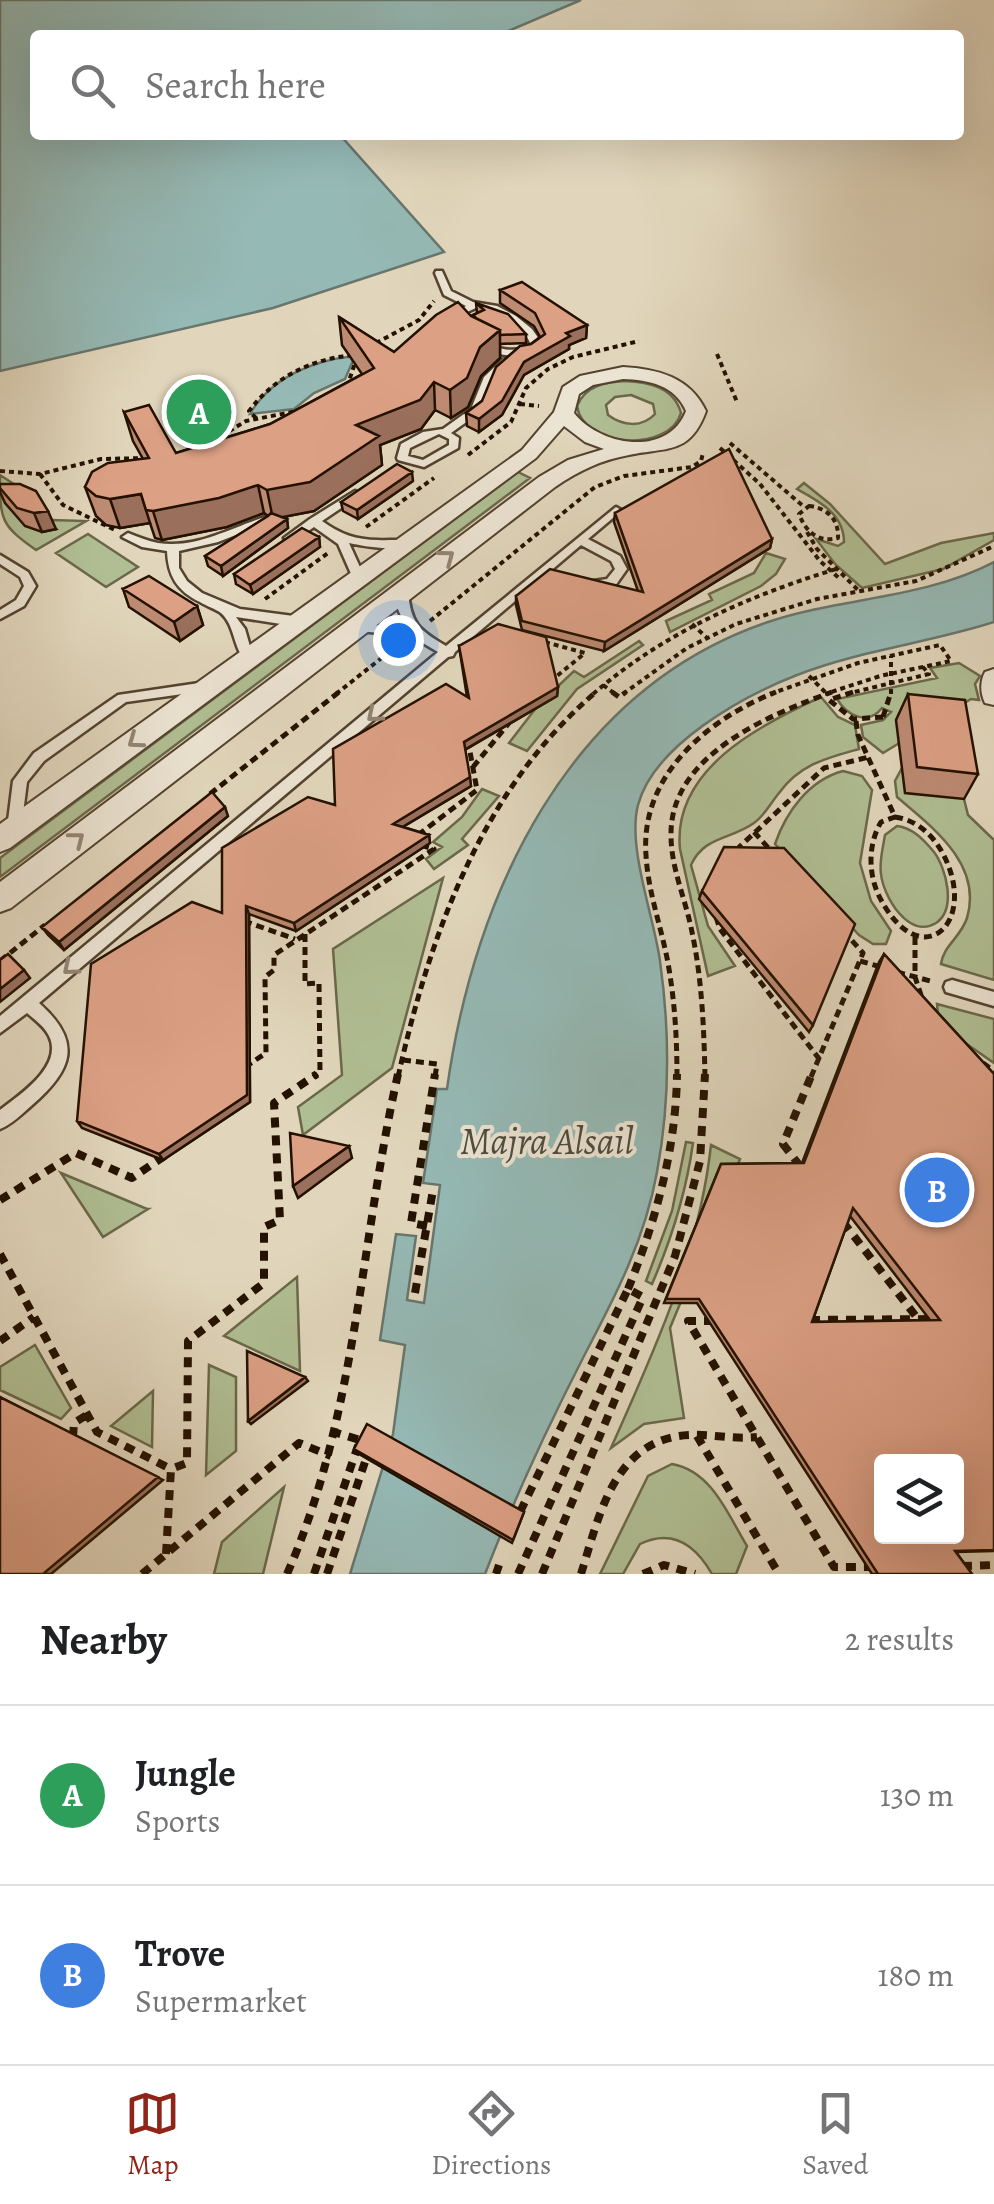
<!DOCTYPE html>
<html lang="en">
<head>
<meta charset="utf-8">
<style>
  :root { --surface:#fff; --page:#f6f6f6; --text:#202124; --muted:#757577; --line:#e0e0e0; --accent:#8f2418 }
  body { margin:0; font-family:Alegreya,serif; background:var(--page); color:var(--text) }
  .controls { position:absolute; right:30px; bottom:30px; display:grid; overflow:hidden; border-radius:10px; box-shadow:0 10px 40px #0002 }
  .controls button { width:90px; height:90px; display:grid; place-items:center; padding:0; border:0; border-bottom:2px solid var(--line); background:var(--surface); color:var(--text); font:50px sans-serif }
  .you { position:absolute; left:398px; top:640px; width:35px; height:35px; margin:-25px; border:8px solid #fff; border-radius:50%; background:#1a73e8; box-shadow:0 0 0 15px #1a73e833 }
  .badge { display:grid; place-items:center; width:65px; height:65px; border-radius:50%; background:var(--accent); color:#fff; font-size:32px; font-weight:700 }
  .pin { position:absolute; translate:-50% -50%; border:5px solid #fff; box-shadow:0 2px 10px #0006 }
  .list { margin:0; padding:0; list-style:none }
  h2 { display:flex; justify-content:space-between; align-items:center; height:130px; margin:0; padding:0 40px; font-size:42px }
  h2 small { font-size:32px; font-weight:400; color:var(--muted) }
  .list li { display:grid; grid-template-columns:65px 1fr auto; gap:30px; align-items:center; box-sizing:border-box; height:180px; padding:0 40px; border-top:2px solid var(--line) }
  .list b { display:block; font-size:38px; white-space:nowrap }
  .list p { margin:0; font-size:32px; white-space:nowrap; color:var(--muted) }
  .list em { font-size:32px; font-style:normal; color:var(--muted) }
  .icon { flex:none; width:55px; height:55px; fill:none; stroke:currentColor; stroke-width:2; stroke-linecap:round; stroke-linejoin:round }
  .map { position:relative; flex:none; width:994px; height:1574px; overflow:hidden }
  .search { position:absolute; background:var(--surface); box-shadow:0 10px 40px #0002; left:30px; right:30px; top:30px; height:110px; display:flex; align-items:center; gap:25px; box-sizing:border-box; padding:0 35px; border-radius:10px; color:var(--muted); font-size:38px }
  .sheet { height:490px; background:var(--surface) }
  nav { display:flex; justify-content:space-around; align-items:center; box-sizing:border-box; height:140px; border-top:2px solid var(--line); background:var(--surface); font-size:28px; color:var(--muted) }
  nav a { display:grid; justify-items:center; gap:5px }
  nav .on { color:var(--accent) }
  .map>svg:first-child { display:block }
  .green { fill:#b0be93; stroke:#6a684a; stroke-width:2.5; fill-rule:evenodd }
  .water { fill:#95b9b5; stroke:#68766d; stroke-width:2.5 }
  .lines { fill:none; stroke-linecap:round; stroke-linejoin:round }
  .lane-casing { stroke:#53422f; stroke-width:5 }
  .street-casing { stroke:#53422f; stroke-width:4 }
  .path-far2 { stroke:#241100; stroke-width:4; stroke-dasharray:5 4; stroke-linecap:butt }
  .path-far1 { stroke:#241100; stroke-width:5; stroke-dasharray:8 5; stroke-linecap:butt }
  .path { stroke:#241100; stroke-width:8; stroke-dasharray:10 8; stroke-linecap:butt }
  .lane { fill:#ece4d3; fill-rule:evenodd }
  .street { fill:#ece4d3; fill-rule:evenodd }
  .path-bridge-far1 { stroke:#241100; stroke-width:4; stroke-dasharray:5 4; stroke-linecap:butt }
  .path-bridge { stroke:#241100; stroke-width:5; stroke-dasharray:8 5; stroke-linecap:butt }
  .wall { fill:#bd8a72; stroke:#241100; stroke-width:2.5; fill-rule:evenodd }
  .shaded-wall { fill:#9a705d; stroke:#241100; stroke-width:2.5 }
  .building { fill:#dca085; stroke:#241100; stroke-width:2.5; fill-rule:evenodd }
  .oneway { stroke:#928574 }
  .labels { text-anchor:middle; dominant-baseline:central; stroke-width:8; stroke-linejoin:round; paint-order:stroke }
  .near-water-label { font-size:38px; font-style:italic; fill:#4c4c3f; stroke:#ece4d3 }
</style>
</head>
<body>
<div class="map">
<svg width="994" height="1574" viewBox="0 0 994 1574">
  <rect width="100%" height="100%" fill="#e1d6bc"/>
  <filter id="stains"><feTurbulence type="fractalNoise" baseFrequency=".002" numOctaves="4"/><feColorMatrix values="0 0 0 0 .2 0 0 0 0 .09 0 0 0 0 .02 0 0 0 .5 -.17"/></filter>
  <radialGradient id="worn" r=".72"><stop offset=".6" stop-color="#630" stop-opacity="0"/><stop offset="1" stop-color="#630" stop-opacity=".3"/></radialGradient>
  <path class="green" d="M625,381C648,382 674,387 681,413C669,453 583,448 577,406C585,386 605,382 625,381ZM631,395L653,404L655,414C642,428 623,426 608,415L606,405L615,397Z
    M518,472L530,478L0,877V858Z
    M0,475L20,488L15,513L25,526L45,531L52,520L86,521L36,550C0,525 0,519 0,475Z
    M804,483L830,504L885,564L941,543L994,533V540L943,569L862,588L835,564L816,539L838,546L844,542C844,514 819,501 797,489Z
    M88,534L138,567L106,587L56,553Z
    M766,553L785,559L776,574L761,586L670,632L666,621L712,600L709,594L754,573Z
    M639,641L643,645L577,689L527,751L509,743L539,704L574,671L584,677Z
    M959,663L980,676L975,684L979,700L971,699L883,753L863,737L861,725L883,720L891,712L882,708C868,726 847,716 837,699L937,678L930,668Z
    M821,697L838,717L855,725L859,749C827,758 800,764 779,793C770,804 765,815 754,823C730,840 704,836 691,865L708,926L735,966L708,976L680,849C672,770 759,725 821,697Z
    M902,768L964,799L968,815L994,840V980L941,964C943,946 961,937 967,918C983,864 932,827 897,797L895,781Z
    M843,771L862,776L872,790L860,863L871,901L891,931L886,944H873L859,935L775,844C786,812 809,780 843,771Z
    M482,789L499,796L462,839L468,845L434,869L426,859L442,847L433,842L462,817Z
    M897,826C913,828 924,840 934,852C946,868 957,909 936,923C908,940 883,895 881,874C879,861 883,848 885,835Z
    M443,878L392,1068L303,1135L298,1107L342,1075L333,949Z
    M937,1004L994,1019V1063L961,1040L938,1015Z
    M686,1142L693,1143C686,1193 672,1238 652,1284L646,1281L672,1211Z
    M711,1145L740,1159L670,1328L684,1418L644,1424L611,1448C655,1349 699,1254 711,1145Z
    M61,1173L147,1209H148L103,1237Z
    M297,1277L300,1371L224,1336Z
    M35,1345L71,1408L61,1419L0,1390V1367Z
    M209,1365L236,1377V1451L206,1475Z
    M153,1391L152,1447L111,1426Z
    M672,1464C712,1471 728,1515 747,1546L736,1574H712C696,1546 673,1528 640,1544L623,1574H600L648,1476Z
    M284,1487L263,1574H214L222,1542Z"/>
  <path class="water" d="M0,0H581L499,35H35V135H340L444,252L273,308L0,371Z
    M355,356L345,379L314,393L294,409L250,414C271,377 314,360 355,356Z
    M994,562V622C929,643 861,650 797,675C743,696 654,745 638,805C627,847 654,917 660,961C670,1032 670,1102 657,1172C645,1239 616,1295 585,1354C548,1426 514,1499 485,1574H350L393,1434L405,1345L380,1340L396,1234L416,1236L407,1300L424,1303L440,1185L423,1183L437,1089H447C474,894 568,690 768,622C843,597 923,599 994,562Z"/>
  <g class="lines">
    <defs>
      <path id="lane" d="M436,271H442L451,291L473,302L497,306L516,316L532,329L539,339V348C508,366 461,349 456,312L466,306L444,295L435,273ZM478,307C500,311 523,324 531,345C507,359 469,341 465,313Z
        M504,358L512,360L493,378L479,413L451,433L459,438L458,448L424,467L398,460L397,458L401,444L423,432L443,429L471,409L484,377ZM439,434L449,439V445L423,460L408,456L410,448Z
        M355,491L360,494L359,496L322,521C340,534 356,540 378,540C391,541 401,538 412,543C394,552 369,547 349,543L364,576L358,580L352,576L338,544L314,527L294,541L290,542L284,538L310,519Z
        M616,507L621,510L620,512L588,539L620,556L627,569L615,586L587,588V582L607,579L615,569L611,561L581,545L455,652L453,656L448,657L39,1003C83,1042 73,1070 31,1106C22,1114 12,1124 0,1129V1110C19,1095 64,1066 49,1036C45,1027 35,1020 27,1013L0,1033V1016L438,652L411,636L359,631L353,627L355,624L406,627L397,607L396,590L402,586L408,590C410,623 419,630 446,646Z
        M265,517L269,518V522L218,542L179,551V568L187,581L202,593L240,609L301,617L303,620L301,623L281,624L236,617L245,629L253,657L247,661C233,651 236,626 221,613C216,609 206,606 200,602C177,591 168,576 167,551L142,547L122,537L128,533C138,537 148,541 158,543C196,549 230,528 265,517Z
        M0,555L28,572L36,586L24,606L0,619V610L16,600L24,586L20,577L0,564Z
        M206,682L212,687L211,690L126,702L44,761L27,782L21,829L19,833H9L7,829L13,781L34,753L118,695Z
        M952,980L994,992V1006L946,992L944,987L946,982Z"/>
      <path id="street" d="M623,367C658,369 690,377 706,411C690,455 667,447 629,455C601,460 578,471 555,487L11,908L0,912V882L539,477L568,460L604,449L585,442L564,426L536,458L10,848L0,852V824L522,450L554,412L563,387L580,376ZM623,379C649,380 675,385 686,411C668,458 600,446 574,413L579,394L593,385Z
        M994,669V705L985,703C980,693 980,681 985,672Z"/>
    </defs>
    <use href="#lane" class="lane-casing"/>
    <use href="#street" class="street-casing"/>
    <path class="path-far2" d="M376,343L419,320L434,301
      M717,354L737,402
      M347,387L356,360
      M520,404L539,406
      M256,418L249,411C275,377 309,360 352,355
      M730,443L803,506
      M206,445L246,421L297,411
      M720,448L760,484
      M468,455L511,422L526,388L548,369L573,357L639,341
      M0,471L40,474L101,459L147,458
      M40,474L63,505L115,530
      M809,506C827,508 839,519 838,538C818,543 806,532 799,514Z
      M366,527L434,478
      M807,532L817,549L859,591
      M265,599L328,553
      M430,621L595,487L624,476L692,467L701,461L703,453
      M692,624L706,637
      M545,642L585,653L552,680
      M809,676L825,692
      M603,685L615,694
      M336,694L393,649
      M593,694C665,632 746,597 836,569
      M623,694L687,648L736,624L817,599L916,581L994,546
      M770,694L858,663L940,645L951,661L880,676L825,694
      M846,694L929,674L922,666"/>
    <path class="path-far1" d="M612,692L619,697L626,692
      M853,692L829,700L853,719L883,717
      M856,721L858,735L895,817
      M473,767L509,723
      M210,794L339,692
      M895,817C916,820 932,834 942,852C981,923 920,978 879,896C868,873 868,844 881,822Z
      M754,832L773,853
      M418,835L477,790L468,741
      M736,850L824,768L869,757
      M716,917L720,929L820,1060
      M244,921L295,939
      M305,934V984L319,983L320,1072L313,1077
      M915,937V977L922,998
      M0,961L45,925
      M860,961L881,967
      M897,972L934,982
      M403,1060L437,1064L435,1077
      M983,1063L994,1071
      M245,1067L266,1053L265,977L274,970V955L434,849L420,845
      M398,1077C430,934 482,789 596,692
      M677,1077C677,1040 675,1005 669,969C663,931 648,894 646,855C640,775 708,719 776,692
      M705,1077C704,1029 702,979 692,932C686,900 671,869 671,835C670,755 769,715 832,692
      M811,1077L863,953L847,935"/>
    <path class="path" d="M800,1166L783,1144L812,1074
      M0,1200L76,1153L132,1178L166,1155
      M843,1222L918,1319
      M427,1226L411,1223L435,1074
      M0,1254L97,1432L171,1469
      M628,1289C656,1220 676,1149 677,1074
      M415,1293L433,1190
      M810,1320L934,1319
      M714,1321H688L834,1567H871
      M0,1341L34,1317
      M697,1436L779,1574
      M73,1437L74,1423L87,1415
      M166,1554L171,1469L187,1463L188,1341L264,1283V1227L280,1220L274,1103L317,1074
      M962,1566L994,1565
      M142,1574L299,1443L331,1456
      M287,1574C357,1415 360,1242 398,1074
      M314,1574L360,1440L337,1433
      M327,1574L366,1459
      M496,1574L499,1565
      M518,1574L643,1297L628,1289L519,1514
      M542,1574L675,1256L700,1161L705,1074
      M581,1574C598,1520 612,1446 679,1436C704,1432 731,1440 757,1437
      M643,1574L664,1565L695,1574"/>
    <use href="#lane" class="lane"/>
    <use href="#street" class="street"/>
    <path class="path-bridge-far1" d="M760,484L820,561L839,578
      M891,694V656"/>
    <path class="path-bridge" d="M883,717L891,692"/>
  </g>
  <path class="wall" d="M500,290L587,325L586,338L569,345V349L524,375L502,415L479,432L467,426L466,413L482,401L531,344L540,337L534,326L500,303Z
    M476,303L526,334V343L500,344V358L481,376L468,407L451,418L435,410L421,429L380,445L382,465L314,511L282,517L287,519L288,528L223,576L208,566L205,556L268,516L264,513L227,527L162,540L155,538L150,523L120,528L106,525L96,516L85,487L143,459L133,441L124,412L176,453L270,424L362,374L342,345L339,317L394,352L473,317V315L477,313Z
    M413,481L358,519L343,511L341,502Z
    M0,484L56,529L42,532L25,526L5,503L0,492Z
    M615,513L772,539L770,548L604,651L522,630L516,605V596L638,591L614,522Z
    M319,537L320,547L253,594L236,584L234,574Z
    M123,589L197,606L203,625L180,641L129,607Z
    M459,646L558,687L557,696L465,750L471,786L403,827L429,835L430,843L296,931L249,914L250,1102L163,1160L82,1128L77,1121L222,913L335,805L467,697Z
    M908,694L978,774L964,799L905,793L896,720Z
    M228,816L64,950L48,935L42,927Z
    M702,891L813,1025L809,1032L699,899Z
    M884,954L994,1074V1551L956,1552L972,1574H872L697,1303H664L721,1164L802,1163L879,962ZM850,1216L930,1320L812,1322Z
    M354,1449L524,1512L512,1543L359,1454Z"/>
  <path class="shaded-wall" d="M587,325L586,338L569,345V349L524,375L502,415L479,432V419L524,362L566,333Z
    M500,330V358L481,376L468,407L451,418L450,390L480,347Z
    M434,382L435,410L421,429L380,445L382,465L314,511L273,519L267,490L356,425Z
    M412,472L413,481L358,519L357,510Z
    M258,485L264,513L227,527L162,540L153,511Z
    M141,494L150,523L120,528L110,499Z
    M48,511L56,529L42,532L34,513Z
    M287,519L288,528L223,576L221,566Z
    M319,537L320,547L253,594L250,585Z
    M772,539L770,548L604,651L605,642Z
    M197,606L203,625L180,641L174,622Z
    M558,687L557,696L464,750V742Z
    M470,777L471,786L394,832L393,824Z
    M225,807L228,816L64,950L59,942Z
    M429,835L430,843L296,931L294,923Z
    M246,906L249,914L250,1102L163,1160L159,1154Z
    M24,970L30,978L0,1002V989Z
    M349,1146L352,1158L298,1198L293,1186Z
    M305,1377L308,1381L251,1424L248,1421Z
    M0,1397L163,1480L51,1574H43Z"/>
  <path class="building" d="M522,282L587,325L566,333L570,336L524,362L502,401L479,419L466,413L482,401L496,367L520,346L531,344L545,334L535,313L500,290Z
    M458,302L471,316L500,330L480,347L467,378L450,390L434,382L420,400L356,425L379,436L310,482L267,490L258,485L219,498L153,511L146,510L141,494L110,499L96,496L85,487L92,472L108,463L149,458L124,412L149,405L176,453L270,424L374,368L339,317L394,352L436,315Z
    M476,303L508,314L526,334L500,335V330L476,318L473,315L484,310Z
    M729,449L772,539L605,642L522,621L516,596L550,569L643,592L615,513Z
    M397,464L412,472L357,510L341,502Z
    M0,484H20L36,491L48,511L34,513L17,508L0,488Z
    M271,513L287,519L221,566L205,556L268,516Z
    M302,528L319,537L250,585L234,574Z
    M149,576L197,606L174,622L123,589Z
    M498,624L546,637L558,687L464,742L470,777L393,824L429,835L294,923L246,906L247,1095L159,1154L77,1121L91,964L192,902L222,913V848L308,797L335,805L333,749L446,684L469,698L459,646Z
    M908,694L965,700L978,774L917,767Z
    M212,792L225,807L59,942L42,927Z
    M724,847L784,848L855,924L813,1025L702,891Z
    M8,954L24,970L0,989V960Z
    M884,954L994,1074V1550L955,1551L972,1574H878L699,1299H666L721,1164L804,1163ZM853,1208L940,1320L812,1322ZM882,1462H956V1536H882Z
    M290,1133L349,1146L293,1186Z
    M247,1351L305,1377L248,1421Z
    M0,1397L158,1477L43,1574H0Z
    M367,1424L524,1512L513,1540L354,1449Z"/>
  <defs><path id="oneway-chevron" d="M-2-3.5L2.5 0L-2 3.5" fill="none" stroke-width="1.6" stroke-linecap="round" stroke-linejoin="round" transform="scale(2.5)"/></defs>
  <g class="oneway">
    <use href="#oneway-chevron" transform="translate(447 557) rotate(-37)"/>
    <use href="#oneway-chevron" transform="translate(374 715) rotate(140)"/>
    <use href="#oneway-chevron" transform="translate(135 741) rotate(144)"/>
    <use href="#oneway-chevron" transform="translate(77 839) rotate(-38)"/>
    <use href="#oneway-chevron" transform="translate(70 968) rotate(140)"/>
  </g>
  <g class="labels">
    <g class="near-water-label">
      <text x="547" y="1141">Majra Alsail</text>
    </g>
  </g>
  <rect width="100%" height="100%" filter="url(#stains)"/>
  <rect width="100%" height="100%" fill="url(#worn)"/>
</svg>
<div class="controls">
<button><svg class="icon" aria-label="layers" viewBox="0 0 24 24"><path d="M12 4l9 5-9 5-9-5zM3 14l9 5 9-5"/></svg></button>
</div>
<div class="you"></div>
<div class="pin badge" style="left:199px;top:412px;background:#2e9e5b">A</div>
<div class="pin badge" style="left:937px;top:1190px;background:#3f7fe0">B</div>
<div class="search"><svg class="icon" aria-label="search" viewBox="0 0 24 24"><circle cx="10" cy="10" r="6"/><path d="M15 15l6 6"/></svg>Search here</div>
</div>
<section class="sheet">
<h2>Nearby<small>2 results</small></h2>
<ul class="list">
<li><span class="badge" style="background:#2e9e5b">A</span><div><b>Jungle</b><p>Sports</p></div><em>130 m</em></li>
<li><span class="badge" style="background:#3f7fe0">B</span><div><b>Trove</b><p>Supermarket</p></div><em>180 m</em></li>
</ul>
</section>
<nav>
<a class="on"><svg class="icon" aria-label="map" viewBox="0 0 24 24"><path d="M3 6l6-2 6 2 6-2v14l-6 2-6-2-6 2zM9 4v14M15 6v14"/></svg>Map</a>
<a><svg class="icon" aria-label="directions" viewBox="0 0 24 24"><path d="M12 3l9 9-9 9-9-9zM9 14v-3h6M13 9l2 2-2 2"/></svg>Directions</a>
<a><svg class="icon" aria-label="saved" viewBox="0 0 24 24"><path d="M7 4h10v16l-5-4-5 4z"/></svg>Saved</a>
</nav>
</body>
</html>
